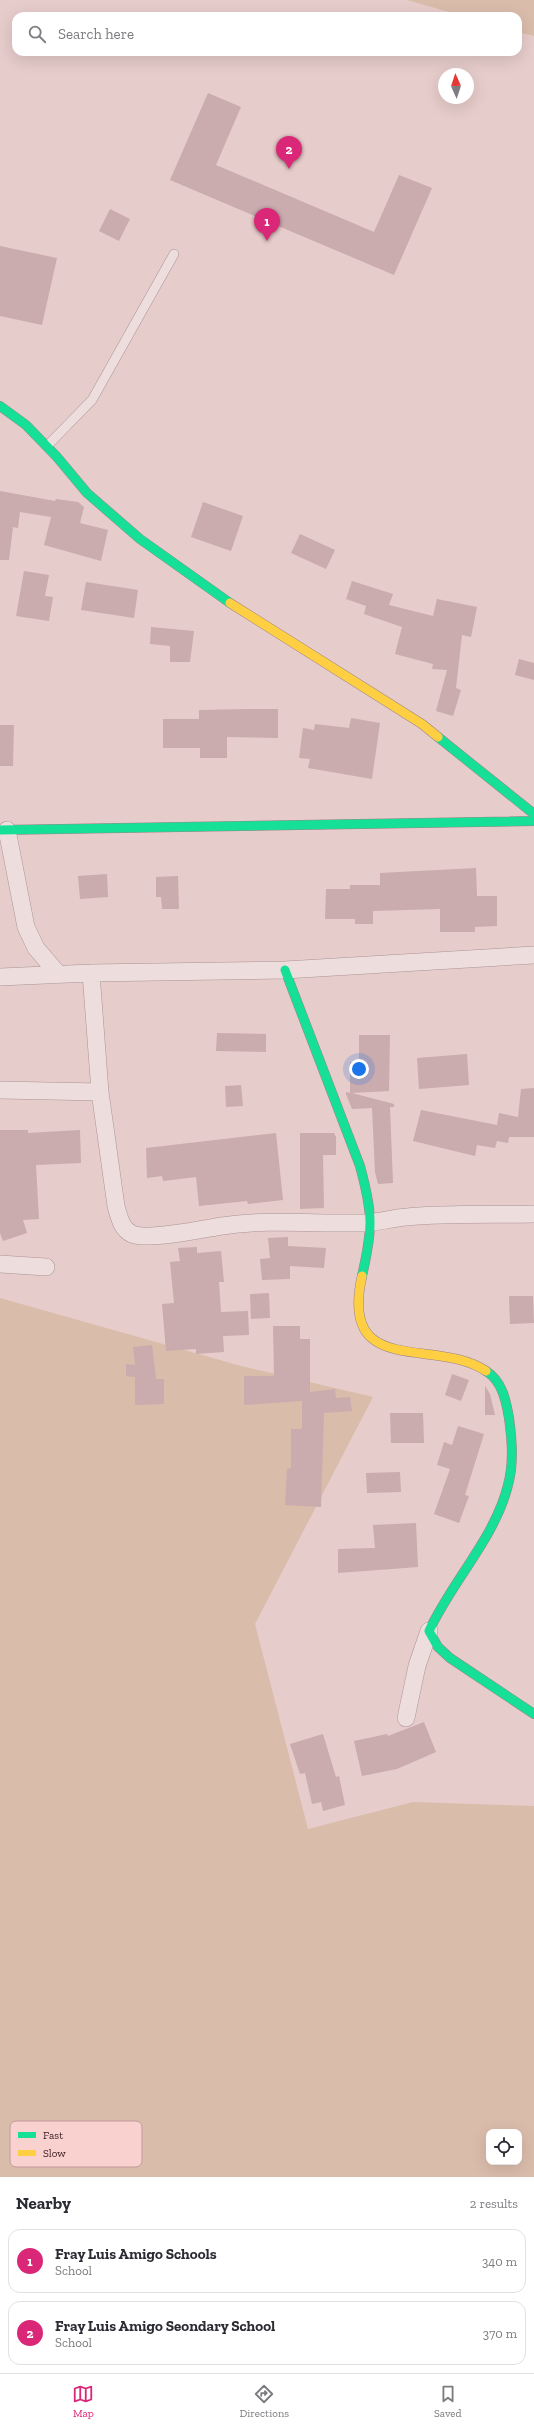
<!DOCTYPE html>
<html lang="en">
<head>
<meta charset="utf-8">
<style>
  :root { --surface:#fff; --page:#f7f7f7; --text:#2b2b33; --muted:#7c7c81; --line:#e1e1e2; --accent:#db2777 }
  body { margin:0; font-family:"Zilla Slab",serif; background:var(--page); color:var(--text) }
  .controls { position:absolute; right:12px; bottom:12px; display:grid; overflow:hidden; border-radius:8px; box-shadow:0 4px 16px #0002 }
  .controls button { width:36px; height:36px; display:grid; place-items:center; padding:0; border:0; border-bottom:1px solid var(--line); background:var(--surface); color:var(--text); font:20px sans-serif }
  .compass { position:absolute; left:438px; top:68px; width:36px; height:36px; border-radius:50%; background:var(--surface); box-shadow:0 4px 16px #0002; rotate:357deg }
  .you { position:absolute; left:359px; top:1069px; width:14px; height:14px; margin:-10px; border:3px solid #fff; border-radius:50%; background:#1a73e8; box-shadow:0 0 0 6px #1a73e833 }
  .badge { display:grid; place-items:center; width:26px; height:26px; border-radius:50%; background:var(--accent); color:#fff; font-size:13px; font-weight:700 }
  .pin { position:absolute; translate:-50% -33px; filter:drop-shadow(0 1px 2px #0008) }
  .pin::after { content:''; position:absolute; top:21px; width:14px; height:12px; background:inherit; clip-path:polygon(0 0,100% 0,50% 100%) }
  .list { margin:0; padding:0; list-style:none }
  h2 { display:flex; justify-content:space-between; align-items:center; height:52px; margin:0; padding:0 16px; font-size:17px }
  h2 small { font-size:13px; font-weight:400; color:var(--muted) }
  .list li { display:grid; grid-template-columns:26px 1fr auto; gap:12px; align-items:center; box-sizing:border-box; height:64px; margin:0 8px 8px; padding:0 8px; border:1px solid var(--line); border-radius:12px }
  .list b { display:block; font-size:15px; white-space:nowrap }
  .list p { margin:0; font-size:13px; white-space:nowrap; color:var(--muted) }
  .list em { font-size:13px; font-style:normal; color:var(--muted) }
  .icon { flex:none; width:22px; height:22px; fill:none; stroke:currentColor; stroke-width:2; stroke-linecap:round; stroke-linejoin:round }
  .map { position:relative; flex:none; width:534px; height:2177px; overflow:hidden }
  .search { position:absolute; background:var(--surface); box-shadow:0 4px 16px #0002; left:12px; right:12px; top:12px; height:44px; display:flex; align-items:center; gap:10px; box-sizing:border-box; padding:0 14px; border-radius:12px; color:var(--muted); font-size:15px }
  .sheet { height:196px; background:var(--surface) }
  nav { display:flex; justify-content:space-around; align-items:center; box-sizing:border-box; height:56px; border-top:1px solid var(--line); background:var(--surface); font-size:11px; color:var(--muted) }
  nav a { display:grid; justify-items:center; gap:2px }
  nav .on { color:var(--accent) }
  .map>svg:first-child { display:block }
  .green { fill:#dabcab; fill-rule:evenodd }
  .building { fill:#caabae }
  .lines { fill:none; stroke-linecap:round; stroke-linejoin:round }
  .lane-casing { stroke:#ab9495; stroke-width:10 }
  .street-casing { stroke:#ab9495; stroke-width:18 }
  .fast-casing { stroke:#9a8485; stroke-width:10 }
  .slow-casing { stroke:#9a8485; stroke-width:10 }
  .lane { stroke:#eddddd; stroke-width:9 }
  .street { stroke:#eddddd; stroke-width:17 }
  .fast { stroke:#16e098; stroke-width:9 }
  .slow { stroke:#ffcf43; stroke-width:9 }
  .key { fill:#f9d1ce; stroke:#c09a9a; stroke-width:1 }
  .key-label { font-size:11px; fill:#3a1b20 }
</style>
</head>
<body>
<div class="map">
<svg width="534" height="2177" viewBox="0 0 534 2177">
  <rect width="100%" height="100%" fill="#e6ccca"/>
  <path class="green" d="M407,0H534V36L518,32V16H463Z
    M0,1298L241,1366L373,1397L255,1624L308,1829L413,1802L534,1806V2177H0ZM489,2132H519V2162H489Z"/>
  <path class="building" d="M208,93L241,107L216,165L374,232L399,175L432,188L394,275L170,180Z
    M110,209L130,219L119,241L99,231Z
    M0,246L57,258L42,325L0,316Z
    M0,491L55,501L56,499L78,502L84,507L80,523L108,530L101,561L44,545L51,517L20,512L18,528L13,527L9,560H0Z
    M203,502L243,516L231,551L191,537Z
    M300,534L335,550L326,569L291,553Z
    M24,571L49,575L45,596L53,597L49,621L16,616Z
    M352,581L393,594L389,605L433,616L437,599L477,607L471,637L462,635L456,688L461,690L453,716L436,711L447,670L432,669L433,664L395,654L402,627L364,614L366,606L346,599Z
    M86,582L138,590L134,618L81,610Z
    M151,627L194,631L190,662H170V646L150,644Z
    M519,659L534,663V680L515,675Z
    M249,709H278V738L227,737V758H200V748H163V719H199V710Z
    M351,718L380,723L372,779L308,768L310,759L299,758L303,728L314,730L315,724L349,728Z
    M0,725H14L13,766H0Z
    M476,868L477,896H497V926L475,927V932H440V909L373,911V924H355V919H325L326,889H350V885H380V873Z
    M107,874L108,897L80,899L78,876Z
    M178,876L179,909H162L161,897H156V877Z
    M217,1033L266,1034V1052L216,1051Z
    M359,1035H390L389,1091L352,1093L394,1104V1107H390L393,1183L378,1184L375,1172L372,1108L352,1109L346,1094V1092L350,1093V1062H359Z
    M467,1054L469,1085L419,1089L417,1058Z
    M241,1085L243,1106L226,1107L225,1086Z
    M534,1088V1137H509L508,1143L497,1141L495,1148L477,1145L475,1156L413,1141L421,1110L497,1125L499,1113L518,1117L521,1089Z
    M0,1130H28V1133L80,1130L81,1163L36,1165L39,1219L23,1220L27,1233L3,1241L0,1233Z
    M276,1133L283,1200L248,1204L247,1201L199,1206L196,1177L163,1181L162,1176L147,1178L146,1148Z
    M300,1133H334L336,1137V1155H323L324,1208L300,1209Z
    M288,1237V1246L326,1248L324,1268L290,1266V1279L262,1280L260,1259L270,1258L268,1238Z
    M197,1247V1253L221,1251L224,1282H219L221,1312L248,1311L249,1335L223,1336L224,1352L196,1354V1349L166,1351L162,1304L174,1303L170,1262L180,1261L178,1248Z
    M269,1293L270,1318L251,1319L250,1294Z
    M509,1296H533L534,1323L510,1324Z
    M273,1326H300V1339H310V1392L335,1389L336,1398L350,1397L352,1411L324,1413L321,1507L285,1505L287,1469L291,1468V1429H302V1401L244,1405V1376H274Z
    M152,1345L156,1379H164V1404L135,1405V1377L126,1376V1364L135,1365L133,1347Z
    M452,1374L469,1380L461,1401L445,1395Z
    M485,1386L490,1394L495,1415H485Z
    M390,1413H423L424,1443H391Z
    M458,1426L484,1434L465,1495L469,1496L459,1523L434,1514L450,1469L437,1465L444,1442L452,1445Z
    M400,1472L401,1492L367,1493L366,1473Z
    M416,1523L418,1567L338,1573V1549L375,1548L373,1525Z
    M424,1722L436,1752L397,1769L362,1776L354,1741L387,1734L388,1736Z
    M323,1734L336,1777L339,1776L345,1805L323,1811L321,1802L312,1804L305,1773L300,1774L290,1744Z"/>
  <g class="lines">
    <defs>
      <path id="lane" d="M47,446L92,400L174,254"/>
      <path id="street" d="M7,830L26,927L36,948L59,975
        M91,973L100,1092L116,1206C119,1216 121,1229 132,1234C148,1241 203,1229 222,1226C268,1219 315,1224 362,1223C377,1223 391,1218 407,1217C449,1213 492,1215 534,1214
        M0,977L91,973L285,970L534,955
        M0,1090L100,1092
        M0,1264L46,1267
        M406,1718L417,1666L429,1631"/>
      <path id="fast" d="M0,406L26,425L57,457L87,493L140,539L230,603
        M438,737L534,814
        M0,830L534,821
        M285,970L360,1166C373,1214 373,1228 362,1276
        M486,1371C502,1381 506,1400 509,1418C512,1440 514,1463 508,1485C495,1538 452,1581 429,1631L438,1647L450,1658L534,1714"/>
      <path id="slow" d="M230,603L422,724L438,737
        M362,1276C339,1379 435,1337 486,1371"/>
    </defs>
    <use href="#lane" class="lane-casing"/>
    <use href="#street" class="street-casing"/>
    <use href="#fast" class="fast-casing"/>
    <use href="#slow" class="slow-casing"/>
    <use href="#lane" class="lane"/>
    <use href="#street" class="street"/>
    <use href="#fast" class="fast"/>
    <use href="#slow" class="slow"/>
  </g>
  <rect x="10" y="2121" width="132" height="46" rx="6" class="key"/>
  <rect x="18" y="2132" width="18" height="6" fill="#16e098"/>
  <rect x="18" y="2150" width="18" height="6" fill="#ffcf43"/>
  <g class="key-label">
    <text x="43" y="2139">Fast</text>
    <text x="43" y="2157">Slow</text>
  </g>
</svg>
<div class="controls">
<button><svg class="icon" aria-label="locate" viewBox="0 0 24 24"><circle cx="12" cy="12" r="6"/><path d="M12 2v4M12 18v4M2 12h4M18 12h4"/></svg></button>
</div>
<svg class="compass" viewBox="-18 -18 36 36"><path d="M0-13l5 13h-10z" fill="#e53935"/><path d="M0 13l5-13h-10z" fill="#7c7c81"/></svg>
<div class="you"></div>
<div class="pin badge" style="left:267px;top:241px">1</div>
<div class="pin badge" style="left:289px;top:169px">2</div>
<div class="search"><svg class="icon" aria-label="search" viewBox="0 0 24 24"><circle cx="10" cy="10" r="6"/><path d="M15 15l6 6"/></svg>Search here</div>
</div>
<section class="sheet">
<h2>Nearby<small>2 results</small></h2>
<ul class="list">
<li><span class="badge">1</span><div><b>Fray Luis Amigo Schools</b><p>School</p></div><em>340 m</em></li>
<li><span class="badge">2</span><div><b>Fray Luis Amigo Seondary School</b><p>School</p></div><em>370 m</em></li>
</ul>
</section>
<nav>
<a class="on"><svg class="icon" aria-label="map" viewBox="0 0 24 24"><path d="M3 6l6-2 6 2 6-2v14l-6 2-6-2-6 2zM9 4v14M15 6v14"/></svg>Map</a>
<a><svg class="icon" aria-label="directions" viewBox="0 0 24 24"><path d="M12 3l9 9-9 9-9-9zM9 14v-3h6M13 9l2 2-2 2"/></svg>Directions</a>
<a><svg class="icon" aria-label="saved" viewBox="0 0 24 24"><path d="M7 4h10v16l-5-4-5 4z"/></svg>Saved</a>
</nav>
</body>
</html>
